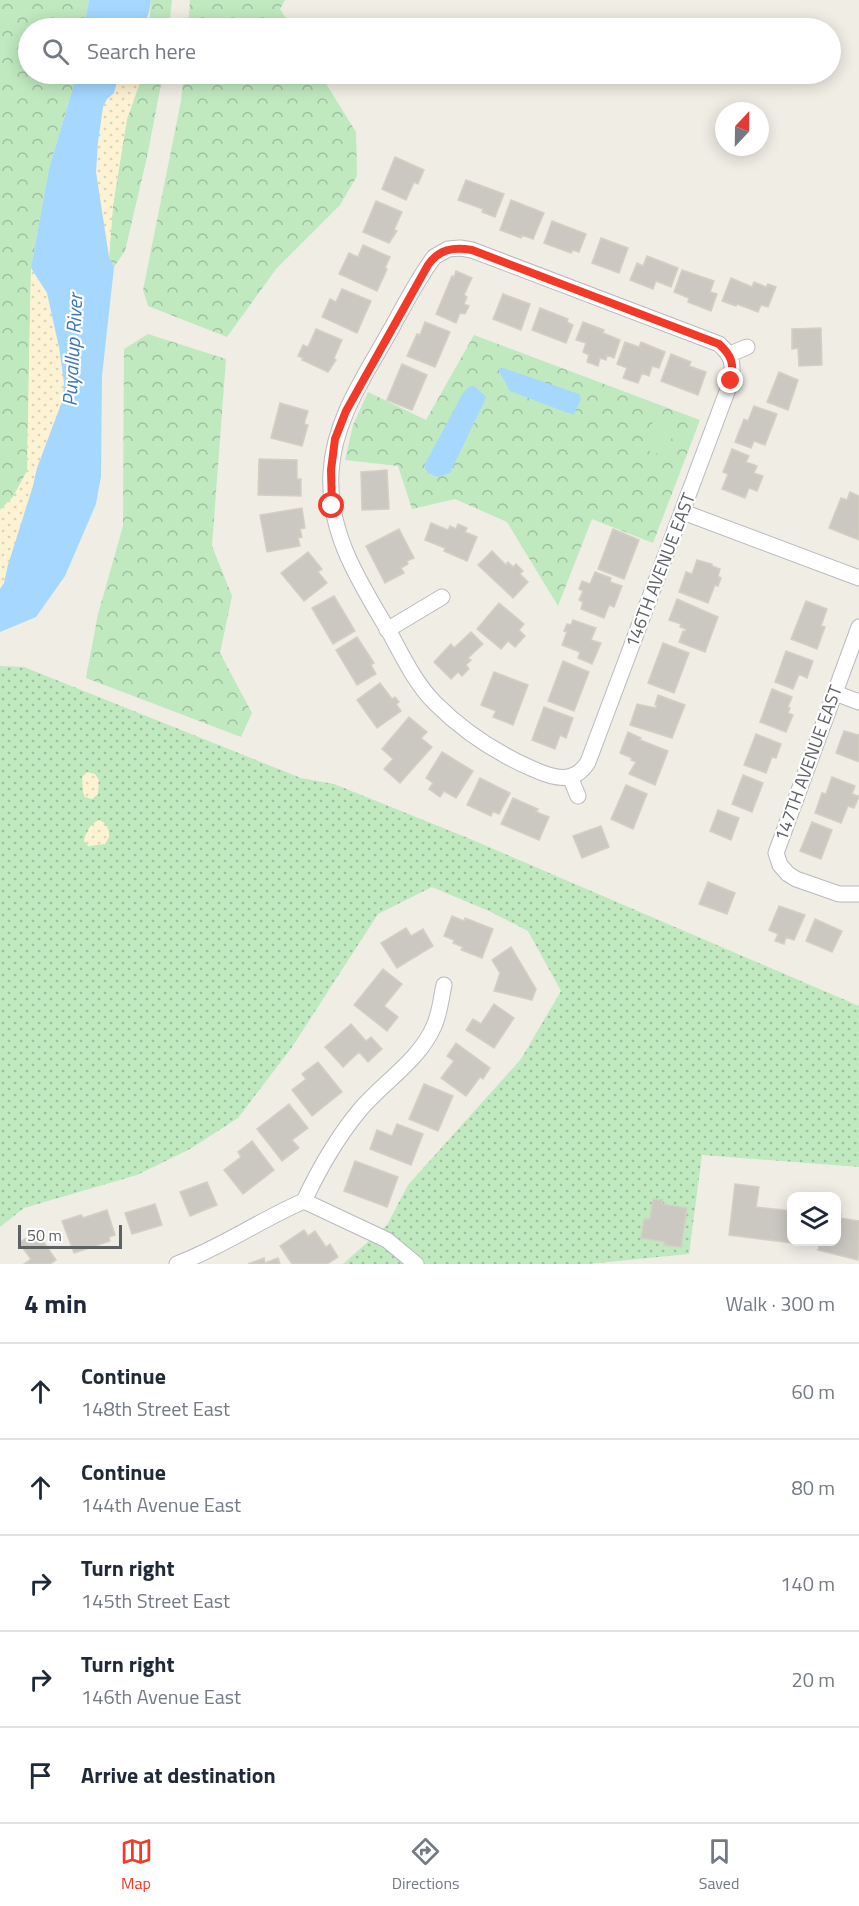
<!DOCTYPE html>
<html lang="en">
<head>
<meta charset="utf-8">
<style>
  :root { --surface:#fff; --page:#f2f2f3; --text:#1f2937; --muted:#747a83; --line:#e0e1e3; --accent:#f33927 }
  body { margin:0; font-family:"Titillium Web",sans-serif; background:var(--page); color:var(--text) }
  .controls { position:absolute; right:18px; bottom:18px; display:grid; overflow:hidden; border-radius:12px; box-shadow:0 3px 15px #0003 }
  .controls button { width:54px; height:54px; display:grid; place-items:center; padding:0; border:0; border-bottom:2px solid var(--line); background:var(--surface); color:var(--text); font:30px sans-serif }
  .compass { position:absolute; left:715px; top:102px; width:54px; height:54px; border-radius:50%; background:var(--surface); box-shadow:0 3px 15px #0003; rotate:22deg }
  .scale { position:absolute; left:18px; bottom:15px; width:104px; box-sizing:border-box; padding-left:6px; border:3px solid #5c6166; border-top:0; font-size:16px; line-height:21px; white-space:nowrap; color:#5c6166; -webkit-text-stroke:4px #fff; paint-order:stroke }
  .stop { position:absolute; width:18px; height:18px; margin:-14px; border:4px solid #f33927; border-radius:50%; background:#fff }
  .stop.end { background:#f33927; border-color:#fff; box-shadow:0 2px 6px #0008 }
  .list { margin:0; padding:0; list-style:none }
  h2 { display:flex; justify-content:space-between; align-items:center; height:78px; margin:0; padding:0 24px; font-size:26px }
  h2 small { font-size:20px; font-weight:400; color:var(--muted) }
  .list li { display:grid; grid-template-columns:39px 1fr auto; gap:18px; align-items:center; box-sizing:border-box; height:96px; padding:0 24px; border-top:2px solid var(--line) }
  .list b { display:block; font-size:22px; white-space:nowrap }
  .list p { margin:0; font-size:20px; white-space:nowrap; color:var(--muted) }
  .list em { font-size:20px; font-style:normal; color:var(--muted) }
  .icon { flex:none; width:33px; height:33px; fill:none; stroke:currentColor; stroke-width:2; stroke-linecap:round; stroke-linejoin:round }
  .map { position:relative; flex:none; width:859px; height:1264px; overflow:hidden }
  .search { position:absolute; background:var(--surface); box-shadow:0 3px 15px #0003; left:18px; right:18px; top:18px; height:66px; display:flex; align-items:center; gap:15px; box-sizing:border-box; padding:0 21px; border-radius:33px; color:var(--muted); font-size:22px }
  .sheet { height:558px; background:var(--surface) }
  nav { display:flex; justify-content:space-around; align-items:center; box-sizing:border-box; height:84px; border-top:2px solid var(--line); background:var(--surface); font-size:16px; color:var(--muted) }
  nav a { display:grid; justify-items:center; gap:3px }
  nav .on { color:var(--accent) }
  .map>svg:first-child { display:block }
  .grass { fill:url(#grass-dots) }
  .forest { fill:url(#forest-crowns) }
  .sand { fill:url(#sand-dots) }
  .pitch { fill:#c0e9c0 }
  .water { fill:#a5d7ff }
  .building { fill:#cbc8c2; stroke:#d5cfc3; stroke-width:1.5 }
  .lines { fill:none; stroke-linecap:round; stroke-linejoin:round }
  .minor-casing { stroke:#b7babf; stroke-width:17 }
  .minor { stroke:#fff; stroke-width:15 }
  .route { stroke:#f33927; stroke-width:8 }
  .labels { text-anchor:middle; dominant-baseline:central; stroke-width:4.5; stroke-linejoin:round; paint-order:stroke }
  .street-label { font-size:18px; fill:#5c6166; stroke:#fff }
  .water-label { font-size:20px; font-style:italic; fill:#3b77b8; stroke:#fff }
</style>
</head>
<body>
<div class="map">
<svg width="859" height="1264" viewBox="0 0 859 1264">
  <defs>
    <pattern id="grass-dots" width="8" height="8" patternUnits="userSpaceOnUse" patternTransform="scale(1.5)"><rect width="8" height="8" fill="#c0e9c0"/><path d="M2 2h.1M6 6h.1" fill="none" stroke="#9fc0a0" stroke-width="1.8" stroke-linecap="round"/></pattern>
    <pattern id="forest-crowns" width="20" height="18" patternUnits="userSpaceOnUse" patternTransform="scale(1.5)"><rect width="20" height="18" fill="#c0e9c0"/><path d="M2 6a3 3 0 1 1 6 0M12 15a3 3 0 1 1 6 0" fill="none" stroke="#9fc0a0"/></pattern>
    <pattern id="sand-dots" width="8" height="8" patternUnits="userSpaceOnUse" patternTransform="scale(1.5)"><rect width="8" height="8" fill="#fdf3d3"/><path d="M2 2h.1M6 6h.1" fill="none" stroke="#dbd3b8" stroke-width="1.8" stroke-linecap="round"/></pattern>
  </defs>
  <rect width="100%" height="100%" fill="#f0ede5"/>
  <path class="grass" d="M0,666L24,667L301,778L334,784L468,838L859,1006V1167L702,1155L689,1254L588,1264H343L387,1225L408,1185L521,1059L561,991L528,931L489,911L432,887L378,914L292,1047L238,1118L190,1149L137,1175L24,1208L0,1227Z"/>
  <path class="forest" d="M0,0H89L84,28H28V74H77L49,169L31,268L27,471L13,497L0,510Z
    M151,0H172L169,28H149Z
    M190,0H285L280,9L292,28H188Z
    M143,74H163L147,157L125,251L114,267L109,257L113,205L127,119Z
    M184,74H320L356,132L357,176L340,205L276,269L227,337L148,306L143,290L181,101Z
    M148,334L226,359L212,546L232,596L220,653L252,713L241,737L86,678L98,614L123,526L124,349Z
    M474,335L700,420L653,543L592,519L558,606L507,522L455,499L412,509L398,466L345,460L353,425L368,392L426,420Z"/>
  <path class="sand" d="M119,74H143L127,119L113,205L109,257L96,172L98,142L103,107L107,99L114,93Z
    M31,268L47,293L59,347L64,383L63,399L37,468L33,486L8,565L4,583L0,589V510L13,497L27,471Z
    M87,772L95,774L99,780L98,794L92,799L85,797L83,792L82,777Z
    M99,820C106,822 110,830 109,837L105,844L88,846L84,841C85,833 91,823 99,820Z"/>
  <path class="pitch" d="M653,421L675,429L665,456L643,449Z"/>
  <path class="water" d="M89,0H151C149,13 148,21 137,28H84Z
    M77,74H119L114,93L107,99L103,107L98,142L96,172L109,257L114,267L102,376L101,476L96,504L65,576L36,617L0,632V589L4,583L8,565L33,486L37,468L63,399L64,383L59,347L47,293L31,268L49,169Z
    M503,368L579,394L581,399L574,414L568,413L510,391L498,369Z
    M474,386L486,397L484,402L450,473L438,477L428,473L424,466L463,393L469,387Z"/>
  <path class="building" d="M395,157L424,170L418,184L414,182L406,200L382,189Z
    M466,180L504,194L495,217L482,212L483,209L458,200Z
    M511,200L544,213L533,239L522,235L521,238L500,230Z
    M376,201L402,212L394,230L397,231L389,243L363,232Z
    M552,221L586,234L579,252L573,250L571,253L544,243Z
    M601,238L628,248L619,273L592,263Z
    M363,245L390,257L385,268L387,269L377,291L339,274L349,253L358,257Z
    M647,256L678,268L671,287L656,281L653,289L630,280L637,263L643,266Z
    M682,270L714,281L710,292L717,294L711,311L688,302L689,298L674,292Z
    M456,271L472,278L464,295L467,297L464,304L469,306L465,314L460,313L456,323L436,314L452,276L454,277Z
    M731,278L752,287L754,282L766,287L768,284L776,287L768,307L761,305L758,312L737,304L736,306L722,301Z
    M342,289L371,301L357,333L322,317L330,299L336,302Z
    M503,294L530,304L521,330L493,319Z
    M540,308L568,319L567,322L573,325L566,343L532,330Z
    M425,322L450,332L435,367L407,356L417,334L420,335Z
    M583,322L604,330L603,333L620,340L614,358L607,355L606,360L600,358L598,366L587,362L589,355L583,352L586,343L576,340Z
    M821,328L822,365L799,366L798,348L792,349V329Z
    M316,329L342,340L334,358L336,360L328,372L302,360L303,358L298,356L303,345L308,347Z
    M625,342L639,347L641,342L665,352L659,368L652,366L649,376L642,373L638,383L623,378L627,368L617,364Z
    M671,354L691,362L689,366L706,372L698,395L661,381Z
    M402,364L427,375L412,410L387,400Z
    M779,372L798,380L788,410L767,402Z
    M280,403L308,411L304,424L308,425L302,446L271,438Z
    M754,406L777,414L765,445L754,441L751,448L735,442L744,419L748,421Z
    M732,449L749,456L746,462L757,466L754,473L763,476L757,491L749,488L745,498L722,489L728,474L723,472Z
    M259,459L297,460V479H301V496L258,495Z
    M387,470L389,509L362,510L361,472Z
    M850,492L859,496V540L829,528L841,498L847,500Z
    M302,508L305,528L300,529L302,537L298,538L300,546L267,552L260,515Z
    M431,523L448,530L450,526L456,529L458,524L467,528L465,532L477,537L467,561L444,551L445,548L425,540Z
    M399,529L414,558L407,561L408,564L401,568L404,573L385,583L366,546Z
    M613,529L639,540L624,579L598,569Z
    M492,551L506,565L508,562L513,567L516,564L523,571L520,574L528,582L513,598L478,565Z
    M308,552L322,569L318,572L327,583L304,601L281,573Z
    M697,560L712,564V566L720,569L718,576L721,578L718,586L715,585L708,603L679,592L686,572L692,574Z
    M595,572L611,578L610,582L622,586L614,607L609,605L604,618L581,609L583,602L579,600L583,591L579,589L582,581L590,584Z
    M334,596L355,631L333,644L312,608Z
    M677,599L718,617L705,652L679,642L683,631L685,632L686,629L680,627L681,624L669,620Z
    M806,601L827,609L821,626L825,627L817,649L791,639Z
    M499,603L524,624L519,630L525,636L515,647L508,641L501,649L477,629Z
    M573,620L596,628L591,640L601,643L592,664L578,658L580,652L562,645L567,632L564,631L567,624L571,625Z
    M471,632L483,644L468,658L471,660L466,665L469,669L462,676L458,672L451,679L434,662L451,644L454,648Z
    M357,637L374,663L371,665L376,674L357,685L336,650Z
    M663,643L689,653L674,693L648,683Z
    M786,651L813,661L807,678L799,674L793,689L775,682Z
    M563,661L589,672L574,711L548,701Z
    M494,672L528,685L513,725L493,717L496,711L481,705Z
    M380,683L392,699L395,697L399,702L396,704L401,711L377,728L357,700Z
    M772,689L792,697L788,707L790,708L788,713L793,715L786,732L760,722Z
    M658,695L685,705L672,738L630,725L637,704L656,708L657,705H655Z
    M544,707L573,718L566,738L560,735L555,749L532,740Z
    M409,717L427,732L421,738L432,747L400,783L384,769L393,759L382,749Z
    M844,731L859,735V762L836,753Z
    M628,732L641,738L640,740L668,751L655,785L629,774L636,762L631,760L632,758L620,753Z
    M756,734L781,744L776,758L772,757L766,773L744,765Z
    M442,752L473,771L456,798L444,791L440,797L429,789L433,783L426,778Z
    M743,775L763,783L752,812L732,804Z
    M832,777L855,786L852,794L859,796L854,808L848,806L841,823L815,813L822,793L826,794Z
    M480,778L510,793L499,814L493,811L491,816L467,805Z
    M626,785L647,794L633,829L611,819Z
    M513,798L538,809L536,812L549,817L539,840L501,824Z
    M718,810L739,818L731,840L710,831Z
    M812,822L832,830L821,859L800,851Z
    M601,826L609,847L582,858L573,836Z
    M708,882L735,893L727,914L699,904Z
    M779,906L805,915L794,940L786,937L784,944L775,941L778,934L769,930Z
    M452,916L464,921L465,918L493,929L482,958L461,950L463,947L453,943L454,940L444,936Z
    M815,919L842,931L832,952L806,941Z
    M406,928L411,936L423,929L433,946L397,968L381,943Z
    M511,947L536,989L532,1000L494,991L500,973L492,960Z
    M383,969L402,984L384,1006L398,1017L387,1031L354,1005Z
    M494,1004L514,1018L494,1048L466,1030L473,1019L481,1024Z
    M351,1024L366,1041L371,1037L382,1049L368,1062L359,1052L343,1067L325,1047Z
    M456,1043L490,1068L483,1079L480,1077L466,1096L441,1078L454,1061L447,1056Z
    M318,1062L342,1092L312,1116L292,1090L306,1079L302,1074Z
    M424,1084L453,1096L438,1131L409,1119Z
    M289,1104L308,1128L292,1140L299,1148L282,1161L257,1129Z
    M397,1124L423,1134L411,1165L370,1149L377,1130L392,1136Z
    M252,1141L274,1170L243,1194L224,1170L241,1157L238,1152Z
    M355,1161L398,1177L387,1207L344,1191Z
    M207,1182L217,1205L190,1216L180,1192Z
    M735,1184L759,1187L756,1207L792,1211V1242L793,1243L729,1235Z
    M653,1199L663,1200L662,1204L687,1208L681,1247L664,1245L665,1242L641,1238L644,1219H650Z
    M155,1204L162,1225L132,1234L125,1213Z
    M107,1210L115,1235L109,1237L110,1241L74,1253L62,1221L81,1215L83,1218Z
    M836,1213L841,1214L840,1218L859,1221L858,1260L818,1250L820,1242H836Z
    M304,1230L308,1236L315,1231L326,1247L330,1244L338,1257L327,1264H292L280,1246Z
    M36,1231L56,1260L50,1264H24L31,1259L19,1243Z
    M264,1258L265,1263L278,1258L280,1264H248Z"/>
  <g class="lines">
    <defs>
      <path id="minor" d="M460,248L472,250L719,344C732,356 734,363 731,381L588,762C574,785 553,778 533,769C496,753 464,732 435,703C416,684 404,659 391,635C361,584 327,534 331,472C334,419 365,376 390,331C404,306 417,280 434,257L448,249Z
        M730,354L747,347
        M683,512L859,578
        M859,627L776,853L780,865L788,874L796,879L839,894H859
        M387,630L442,597
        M835,693L859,702
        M570,777L578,796
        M304,1201L387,1240L416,1264
        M177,1264C222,1247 260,1220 304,1201C319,1169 336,1139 359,1111C382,1083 419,1061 434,1026C440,1013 441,998 444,985"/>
    </defs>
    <use href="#minor" class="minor-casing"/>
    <use href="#minor" class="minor"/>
  </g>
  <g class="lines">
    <path class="route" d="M332,506L331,470L335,439L346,411L428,265C439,249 453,247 472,250L719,344C732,356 734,363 731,381"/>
  </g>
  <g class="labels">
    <g class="street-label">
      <text transform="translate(660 570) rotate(-69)">146TH AVENUE EAST</text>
      <text transform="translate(808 763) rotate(-70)">147TH AVENUE EAST</text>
    </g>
    <g class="water-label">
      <text transform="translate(72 350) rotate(-87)">Puyallup River</text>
    </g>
  </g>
</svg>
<div class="controls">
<button><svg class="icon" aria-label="layers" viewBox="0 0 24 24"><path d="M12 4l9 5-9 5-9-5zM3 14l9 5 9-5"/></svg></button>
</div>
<svg class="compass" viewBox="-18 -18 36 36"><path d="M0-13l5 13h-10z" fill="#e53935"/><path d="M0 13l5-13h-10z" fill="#747a83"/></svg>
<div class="scale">50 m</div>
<div class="stop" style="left:332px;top:506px"></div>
<div class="stop end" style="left:731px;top:381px"></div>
<div class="search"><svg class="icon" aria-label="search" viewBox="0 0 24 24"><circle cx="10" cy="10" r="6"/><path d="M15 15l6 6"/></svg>Search here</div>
</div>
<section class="sheet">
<h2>4 min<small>Walk · 300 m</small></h2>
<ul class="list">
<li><svg class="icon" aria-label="ahead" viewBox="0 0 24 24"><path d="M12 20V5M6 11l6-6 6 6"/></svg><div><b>Continue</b><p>148th Street East</p></div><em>60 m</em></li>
<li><svg class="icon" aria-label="ahead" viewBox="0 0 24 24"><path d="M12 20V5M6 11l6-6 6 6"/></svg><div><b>Continue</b><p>144th Avenue East</p></div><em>80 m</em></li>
<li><svg class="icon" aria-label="right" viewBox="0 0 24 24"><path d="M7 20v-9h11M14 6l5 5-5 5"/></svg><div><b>Turn right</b><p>145th Street East</p></div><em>140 m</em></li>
<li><svg class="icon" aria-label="right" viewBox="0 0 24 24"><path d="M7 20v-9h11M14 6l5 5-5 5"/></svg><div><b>Turn right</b><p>146th Avenue East</p></div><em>20 m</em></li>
<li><svg class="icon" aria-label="arrive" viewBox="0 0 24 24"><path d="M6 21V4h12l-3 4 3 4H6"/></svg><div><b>Arrive at destination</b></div></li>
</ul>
</section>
<nav>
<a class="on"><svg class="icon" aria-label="map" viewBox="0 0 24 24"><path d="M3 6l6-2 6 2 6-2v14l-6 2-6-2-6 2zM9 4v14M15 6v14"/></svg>Map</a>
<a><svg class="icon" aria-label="directions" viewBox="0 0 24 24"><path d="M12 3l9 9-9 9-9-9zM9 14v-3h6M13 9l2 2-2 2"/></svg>Directions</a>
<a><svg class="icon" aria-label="saved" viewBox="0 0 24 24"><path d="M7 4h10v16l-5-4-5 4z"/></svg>Saved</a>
</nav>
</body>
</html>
